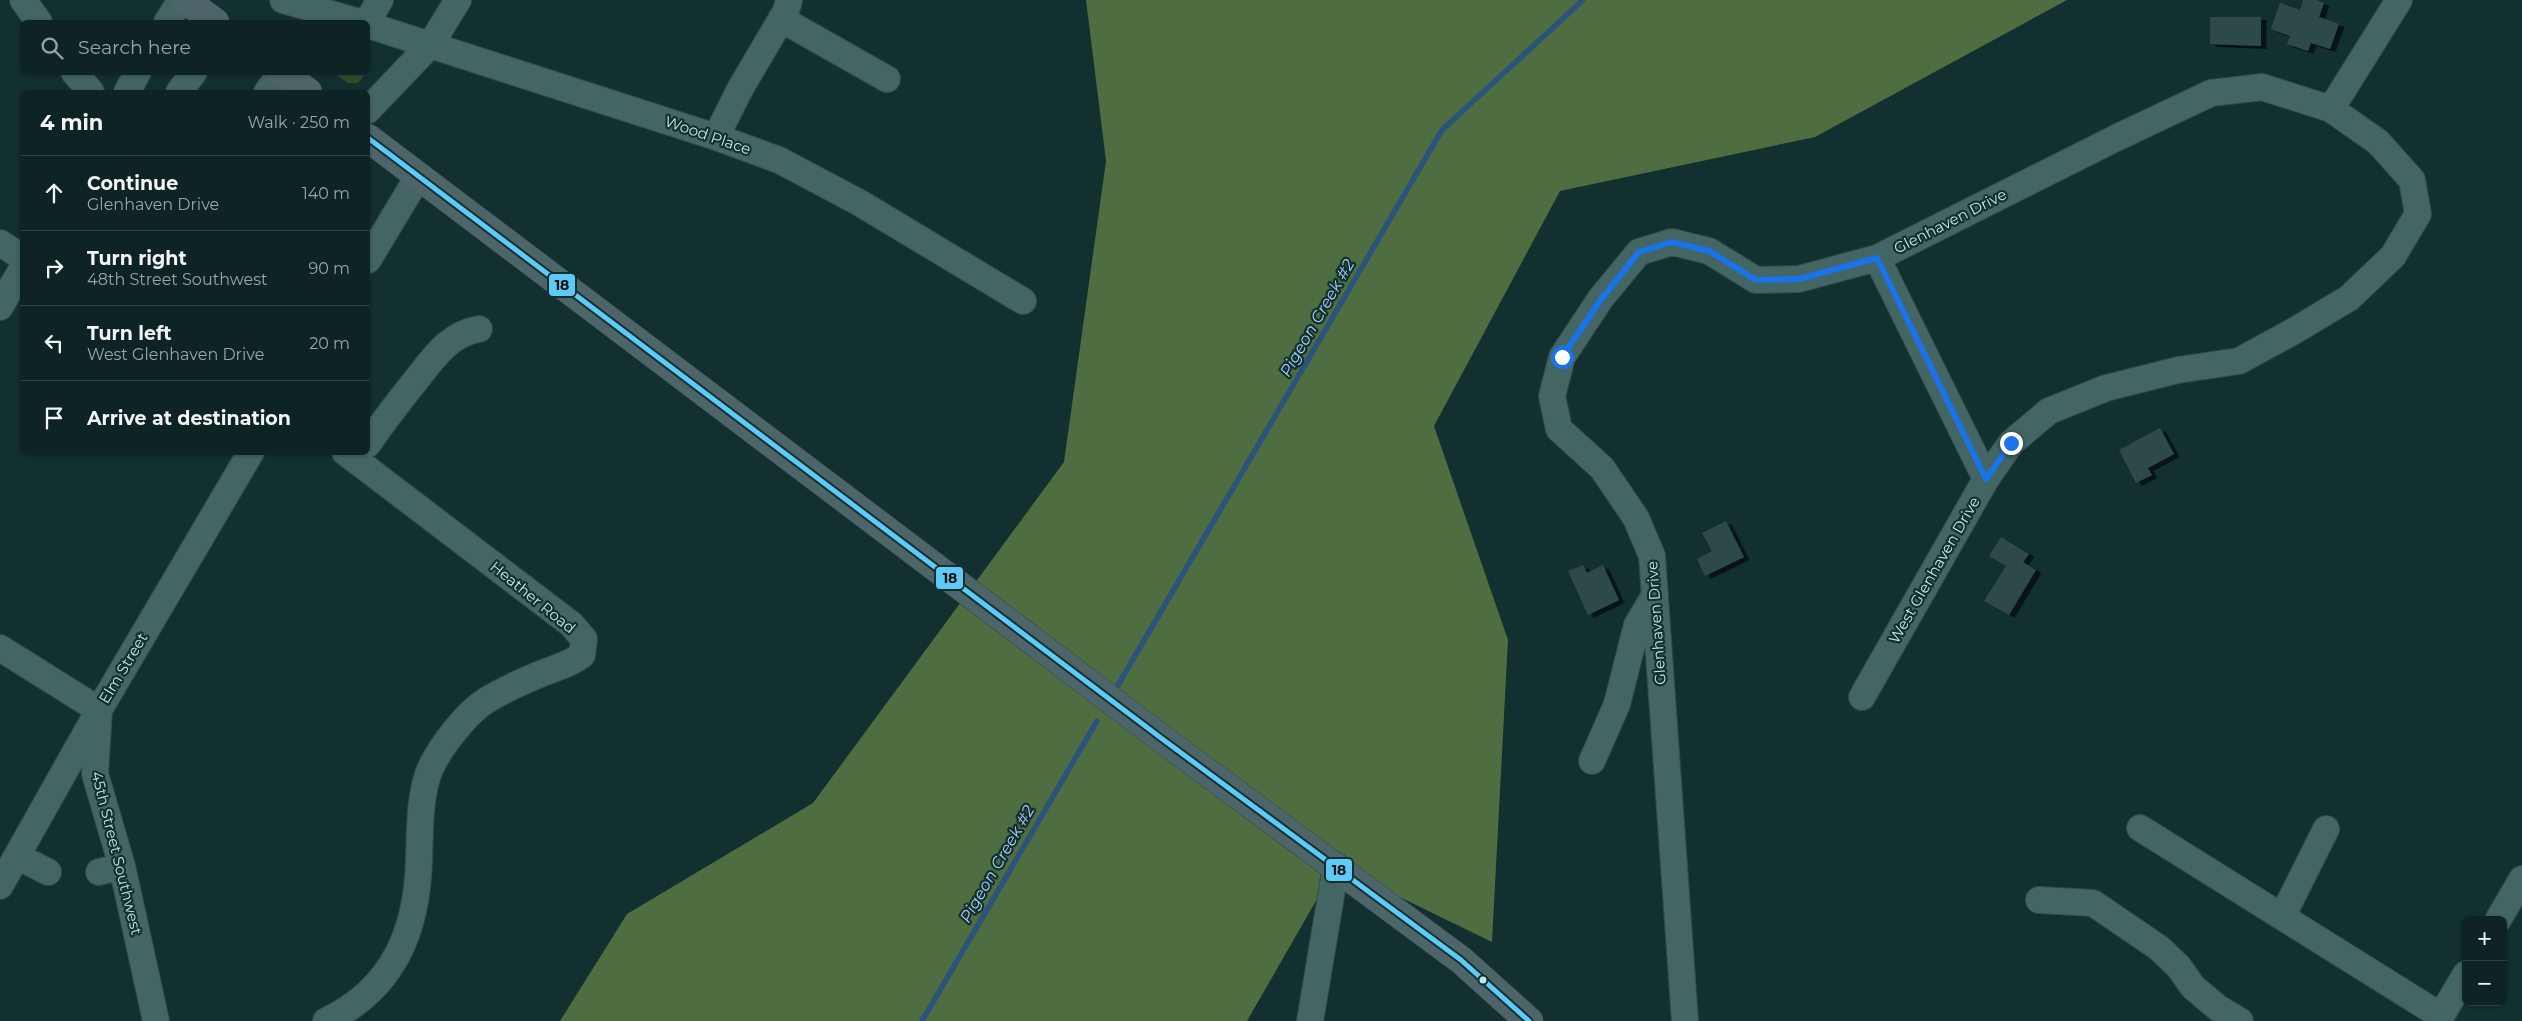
<!DOCTYPE html>
<html lang="en">
<head>
<meta charset="utf-8">
<style>
  :root { --surface:#0e2424; --page:#172c2c; --text:#f1f3f6; --muted:#9ba4a6; --line:#2e4141 }
  body { margin:0; font-family:Montserrat,sans-serif; background:var(--page); color:var(--text) }
  .controls { position:absolute; right:15px; bottom:15px; display:grid; overflow:hidden; border-radius:8px; box-shadow:0 1px 4px #0004 }
  .controls button { width:45px; height:45px; display:grid; place-items:center; padding:0; border:0; border-bottom:1px solid var(--line); background:var(--surface); color:var(--text); font:25px sans-serif }
  .stop { position:absolute; width:15px; height:15px; margin:-11px; border:4px solid #1a73e8; border-radius:50%; background:#fff }
  .stop.end { background:#1a73e8; border-color:#fff; box-shadow:0 1px 5px #0008 }
  .list { margin:0; padding:0; list-style:none }
  h2 { display:flex; justify-content:space-between; align-items:center; height:65px; margin:0; padding:0 20px; font-size:21px }
  h2 small { font-size:16px; font-weight:400; color:var(--muted) }
  .list li { display:grid; grid-template-columns:32px 1fr auto; gap:15px; align-items:center; box-sizing:border-box; height:75px; padding:0 20px; border-top:1px solid var(--line) }
  .list b { display:block; font-size:19px; white-space:nowrap }
  .list p { margin:0; font-size:16px; white-space:nowrap; color:var(--muted) }
  .list em { font-size:16px; font-style:normal; color:var(--muted) }
  .icon { flex:none; width:28px; height:28px; fill:none; stroke:currentColor; stroke-width:2; stroke-linecap:round; stroke-linejoin:round }
  .map { position:relative; flex:none; width:2522px; height:1021px; overflow:hidden }
  .search { position:absolute; background:var(--surface); box-shadow:0 1px 4px #0004; left:20px; top:20px; width:350px; height:55px; display:flex; align-items:center; gap:12px; box-sizing:border-box; padding:0 18px; border-radius:8px; color:var(--muted); font-size:19px }
  .panel { position:absolute; background:var(--surface); box-shadow:0 1px 4px #0004; left:20px; top:90px; width:350px; height:365px; border-radius:8px }
  .map>svg:first-child { display:block }
  .green { fill:#354a2d }
  .forest { fill:#4e6d40 }
  .lines { fill:none; stroke-linecap:round; stroke-linejoin:round }
  .stream { stroke:#2c537c; stroke-width:5.5 }
  .building { fill:#2f4a48; filter:url(#shadow) }
  .minor-casing { stroke:#334a49; stroke-width:28 }
  .major-casing { stroke:#334a49; stroke-width:29 }
  .minor { stroke:#436564; stroke-width:26 }
  .major { stroke:#4d6569; stroke-width:28 }
  .bus-1-casing { stroke:#133030; stroke-width:9 }
  .bus-1 { stroke:#5dcaf7; stroke-width:5 }
  .route { stroke:#1a73e8; stroke-width:6 }
  .bus-dot { fill:#bde8e6; stroke:#133030; stroke-width:2 }
  .labels { text-anchor:middle; dominant-baseline:central; stroke-width:4.5; stroke-linejoin:round; paint-order:stroke }
  .street-label { font-size:15px; fill:#bde8e6; stroke:#133030 }
  .water-label { font-size:16px; font-style:italic; fill:#aed1fb; stroke:#133030 }
  .line-badge { stroke:#133030; stroke-width:2 }
  .pale-badge-label { font-size:14px; text-anchor:middle; font-weight:bold; fill:#111 }
</style>
</head>
<body>
<div class="map">
<svg width="2522" height="1021" viewBox="0 0 2522 1021">
  <defs>
    <filter id="shadow"><feDropShadow dx="5.5" dy="3" stdDeviation="0" flood-color="#0009"/></filter>
  </defs>
  <rect width="100%" height="100%" fill="#133030"/>
  <path class="green" d="M333,73V72L366,73L358,83H348Z"/>
  <path class="forest" d="M1086,0H2067L1815,137L1560,191L1434,426L1508,640L1492,942L1336,866L1247,1021H560L627,914L813,803L1064,462L1106,161Z"/>
  <g class="lines">
    <path class="stream" d="M1118,685L1442,130L1583,0
      M922,1021L1097,721"/>
  </g>
  <path class="building" d="M2303,0H2316L2324,3L2319,17L2339,24L2330,49L2311,43L2308,51L2287,44L2290,36L2271,29L2280,3L2300,10Z
    M2210,17H2261V46L2210,44Z
    M2160,428L2174,454L2148,468L2152,475L2136,483L2119,450Z
    M1726,521L1744,557L1705,576L1697,559L1712,551L1702,533Z
    M2001,537L2029,554L2023,562L2036,570L2009,615L1984,601L2006,566L1989,556Z
    M1583,565L1587,573L1603,565L1619,600L1588,615L1568,571Z"/>
  <g class="lines">
    <defs>
      <path id="minor" d="M23,0L39,22
        M283,0L359,22
        M781,19L887,79
        M167,22L181,0
        M367,22L380,0
        M368,25L716,137L779,160L860,203L1023,301
        M74,72L91,92
        M127,92L138,72
        M179,92L194,72
        M267,92L281,73
        M2331,109L2399,0
        M368,110L431,44L458,0
        M716,137L740,89L786,11L789,0
        M0,243L22,257
        M1877,258L1986,479
        M368,260L418,177
        M0,307L22,269
        M368,444C382,423 397,404 412,385C431,362 447,334 479,329
        M0,648L99,710L95,774L122,866L156,1021
        M1592,761L1617,704L1637,625L1655,595
        M2140,828L2441,1016
        M17,856L48,872
        M99,872L122,866
        M0,886L99,710L251,452
        M2039,900L2093,903L2159,948L2178,966L2193,987L2218,1008L2240,1021
        M2283,915L2326,829
        M2498,920L2522,879
        M326,1021C393,989 417,932 419,860C420,832 419,793 431,767C441,746 467,712 487,700C502,691 521,682 538,675C555,667 566,667 582,655L584,639L571,624L345,452
        M1310,1021L1336,866
        M1685,1021L1652,556L1636,518L1602,468L1559,429L1552,396L1562,357L1601,298L1639,252L1672,242L1709,251L1756,280L1799,279L1877,258L2116,138L2211,93L2262,87L2331,109L2378,142L2412,180L2418,214L2393,256L2349,298L2294,331L2239,361L2178,370L2106,388L2049,411L2011,443L1986,479L1862,697
        M2438,1021L2466,974"/>
      <path id="major" d="M185,0L215,22
        M281,72L308,92
        M368,138L1165,741L1461,960L1529,1021"/>
    </defs>
    <use href="#minor" class="minor-casing"/>
    <use href="#major" class="major-casing"/>
    <use href="#minor" class="minor"/>
    <use href="#major" class="major"/>
    <defs>
      <path id="bus-1" d="M368,138L1165,741L1461,960L1529,1021"/>
    </defs>
    <use href="#bus-1" class="bus-1-casing"/>
    <use href="#bus-1" class="bus-1"/>
  </g>
  <g class="lines">
    <path class="route" d="M1562,357L1602,298L1639,252L1672,242L1709,251L1756,280L1799,279L1877,258L1986,479L2011,443"/>
  </g>
  <circle class="bus-dot" cx="1483" cy="980" r="4.5"/>
  <g class="labels">
    <g class="street-label">
      <text transform="translate(708 135) rotate(19)">Wood Place</text>
      <text transform="translate(1950 221) rotate(-27)">Glenhaven Drive</text>
      <text transform="translate(1934 570) rotate(-60)">West Glenhaven Drive</text>
      <text transform="translate(533 597) rotate(39)">Heather Road</text>
      <text transform="translate(1656 623) rotate(-94)">Glenhaven Drive</text>
      <text transform="translate(123 668) rotate(-59)">Elm Street</text>
      <text transform="translate(117 853) rotate(76)">45th Street Southwest</text>
    </g>
    <g class="water-label">
      <text transform="translate(1317 318) rotate(-60)">Pigeon Creek #2</text>
      <text transform="translate(997 864) rotate(-60)">Pigeon Creek #2</text>
    </g>
  </g>
  <g class="line-badge">
    <rect x="548" y="273" width="28" height="24" rx="5" fill="#5dcaf7"/>
    <rect x="935" y="566" width="29" height="24" rx="5" fill="#5dcaf7"/>
    <rect x="1325" y="858" width="28" height="24" rx="5" fill="#5dcaf7"/>
  </g>
  <g class="pale-badge-label">
    <text x="562" y="290">18</text>
    <text x="950" y="583">18</text>
    <text x="1339" y="875">18</text>
  </g>
</svg>
<div class="controls">
<button>+</button>
<button>−</button>
</div>
<div class="stop" style="left:1562px;top:357px"></div>
<div class="stop end" style="left:2011px;top:443px"></div>
<div class="search"><svg class="icon" aria-label="search" viewBox="0 0 24 24"><circle cx="10" cy="10" r="6"/><path d="M15 15l6 6"/></svg>Search here</div>
<section class="panel">
<h2>4 min<small>Walk · 250 m</small></h2>
<ul class="list">
<li><svg class="icon" aria-label="ahead" viewBox="0 0 24 24"><path d="M12 20V5M6 11l6-6 6 6"/></svg><div><b>Continue</b><p>Glenhaven Drive</p></div><em>140 m</em></li>
<li><svg class="icon" aria-label="right" viewBox="0 0 24 24"><path d="M7 20v-9h11M14 6l5 5-5 5"/></svg><div><b>Turn right</b><p>48th Street Southwest</p></div><em>90 m</em></li>
<li><svg class="icon" aria-label="left" viewBox="0 0 24 24"><path d="M17 20v-9H6M10 6l-5 5 5 5"/></svg><div><b>Turn left</b><p>West Glenhaven Drive</p></div><em>20 m</em></li>
<li><svg class="icon" aria-label="arrive" viewBox="0 0 24 24"><path d="M6 21V4h12l-3 4 3 4H6"/></svg><div><b>Arrive at destination</b></div></li>
</ul>
</section>
</div>
</body>
</html>
